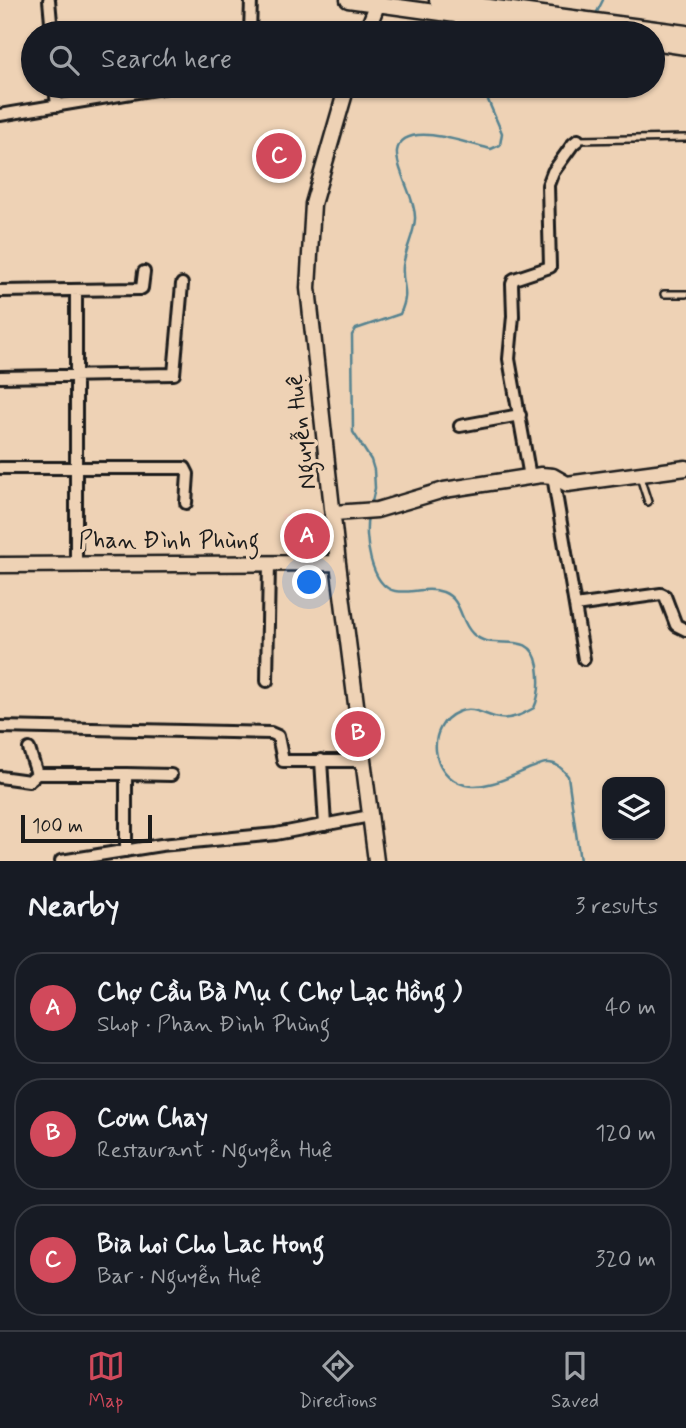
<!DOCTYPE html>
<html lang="en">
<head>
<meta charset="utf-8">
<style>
  :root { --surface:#171b24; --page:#20242c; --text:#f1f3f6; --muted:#9ea1a6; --line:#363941; --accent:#d1495b }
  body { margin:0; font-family:Mynerve,sans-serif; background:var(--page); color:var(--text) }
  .controls { position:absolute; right:21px; bottom:21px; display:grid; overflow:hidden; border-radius:14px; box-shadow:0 2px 5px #0004 }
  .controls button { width:63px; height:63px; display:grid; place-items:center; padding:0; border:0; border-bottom:2px solid var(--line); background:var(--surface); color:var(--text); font:35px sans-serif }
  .scale { position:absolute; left:21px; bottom:18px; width:131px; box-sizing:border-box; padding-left:7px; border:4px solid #1c1c1c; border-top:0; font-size:19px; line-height:24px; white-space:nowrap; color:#1c1c1c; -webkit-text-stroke:5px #eed2b5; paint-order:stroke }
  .you { position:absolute; left:310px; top:583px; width:24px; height:24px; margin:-18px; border:5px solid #fff; border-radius:50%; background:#1a73e8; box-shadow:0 0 0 10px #1a73e833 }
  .badge { display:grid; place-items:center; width:46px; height:46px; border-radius:50%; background:var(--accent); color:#fff; font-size:23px; font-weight:700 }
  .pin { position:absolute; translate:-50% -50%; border:4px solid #fff; box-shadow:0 2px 7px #0006 }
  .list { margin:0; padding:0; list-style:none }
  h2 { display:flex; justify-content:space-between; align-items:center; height:91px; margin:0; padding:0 28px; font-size:30px }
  h2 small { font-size:23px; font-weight:400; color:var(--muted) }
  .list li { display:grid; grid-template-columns:46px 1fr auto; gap:21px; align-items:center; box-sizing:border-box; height:112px; margin:0 14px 14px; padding:0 14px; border:2px solid var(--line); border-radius:28px }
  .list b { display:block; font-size:26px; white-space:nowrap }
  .list p { margin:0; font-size:23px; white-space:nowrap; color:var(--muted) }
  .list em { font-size:23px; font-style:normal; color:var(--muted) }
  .icon { flex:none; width:38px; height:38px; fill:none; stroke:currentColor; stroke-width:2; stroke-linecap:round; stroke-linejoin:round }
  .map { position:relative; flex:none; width:686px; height:861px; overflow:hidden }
  .search { position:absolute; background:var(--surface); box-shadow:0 2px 5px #0004; left:21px; right:21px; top:21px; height:77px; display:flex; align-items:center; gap:18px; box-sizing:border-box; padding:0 24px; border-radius:38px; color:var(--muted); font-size:26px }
  .sheet { height:469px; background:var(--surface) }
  nav { display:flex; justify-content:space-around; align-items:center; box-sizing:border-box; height:98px; border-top:2px solid var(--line); background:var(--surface); font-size:19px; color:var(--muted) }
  nav a { display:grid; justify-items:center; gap:4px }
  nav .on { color:var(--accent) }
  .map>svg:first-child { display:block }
  .built { fill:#f2ccb7 }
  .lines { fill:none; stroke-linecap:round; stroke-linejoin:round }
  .stream { stroke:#568390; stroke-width:2.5 }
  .lane-casing { stroke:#1c1c1c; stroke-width:10 }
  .street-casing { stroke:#1c1c1c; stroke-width:16 }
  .secondary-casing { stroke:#1c1c1c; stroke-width:19 }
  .lane { stroke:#eed2b5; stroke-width:5 }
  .street { stroke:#eed2b5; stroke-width:10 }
  .secondary { stroke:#eed2b5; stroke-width:14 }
  .labels { text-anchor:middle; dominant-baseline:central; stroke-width:7; stroke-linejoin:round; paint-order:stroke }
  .street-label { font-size:24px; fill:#1c1c1c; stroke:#eed2b5 }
</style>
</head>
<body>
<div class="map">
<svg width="686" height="861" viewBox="0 0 686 861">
  <rect width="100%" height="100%" fill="#eed2b5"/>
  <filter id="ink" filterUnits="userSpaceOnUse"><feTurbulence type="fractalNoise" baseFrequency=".0143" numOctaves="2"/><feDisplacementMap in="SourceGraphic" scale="14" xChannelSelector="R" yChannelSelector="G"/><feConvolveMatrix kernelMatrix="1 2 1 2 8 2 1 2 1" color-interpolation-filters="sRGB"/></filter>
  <g filter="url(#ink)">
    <path class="built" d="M329,512L334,559L286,560L281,514Z"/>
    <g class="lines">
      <path class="stream" d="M525,0L536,6
        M595,16L603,0
        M450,33L462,21
        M371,506L375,488L374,470L371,460L353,432L352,335L356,329L400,314C411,290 401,286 403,266C405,250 414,235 415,219C416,206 407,189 403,177C400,169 396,159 397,151C403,118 471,145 491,149L500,145L502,133L482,86
        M368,516C364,535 370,586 395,591C411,594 426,586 443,592C463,600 459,621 473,634C494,654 531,626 538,666C540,680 540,695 534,708C523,714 512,720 499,718C484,716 475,705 458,712C425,726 430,776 465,785C486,790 511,776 531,768C536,767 542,763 546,763C557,762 562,769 568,776L580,861"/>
      <defs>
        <path id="lane" d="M578,140L686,138
          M664,294H686
          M640,477L648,502"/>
        <path id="street" d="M49,0L52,33
          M250,33L251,0
          M55,86L57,106
          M0,115L173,86
          M0,291L140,289L142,288L144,272
          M0,377L174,374L182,284
          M460,426L520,415
          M0,468H185L188,474L186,503
          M553,476L584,659
          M530,477L509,359L513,316L512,284L514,279L550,267L548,185L553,172L573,144L578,140
          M76,564V290
          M575,606L661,594L665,596L676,625L686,630
          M267,681L269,564
          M0,727L271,733L278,736L283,761H363
          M29,749L37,774H126V851
          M321,760L325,825
          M126,774L171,775
          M0,777L29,781L37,774
          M61,861L161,845L276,834L370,816"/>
        <path id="secondary" d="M348,0L585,33
          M437,0L686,33
          M366,33L379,0
          M653,42L686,47
          M347,86L313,204L308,288L338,563L376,861
          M334,513L377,510L444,490L541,475L553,476L567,484L686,468
          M0,565L338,563"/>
      </defs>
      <use href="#lane" class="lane-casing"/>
      <use href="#street" class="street-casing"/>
      <use href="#secondary" class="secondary-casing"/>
      <use href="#lane" class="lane"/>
      <use href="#street" class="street"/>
      <use href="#secondary" class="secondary"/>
    </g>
  </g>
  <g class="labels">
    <g class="street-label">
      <text transform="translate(302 432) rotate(-97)">Nguyễn Huệ</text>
      <text x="169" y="541">Phan Đình Phùng</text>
    </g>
  </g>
</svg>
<div class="controls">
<button><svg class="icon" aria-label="layers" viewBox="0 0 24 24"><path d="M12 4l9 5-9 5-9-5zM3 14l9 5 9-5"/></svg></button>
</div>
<div class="scale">100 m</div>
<div class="you"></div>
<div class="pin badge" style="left:307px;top:536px">A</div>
<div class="pin badge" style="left:358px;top:734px">B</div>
<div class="pin badge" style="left:279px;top:156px">C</div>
<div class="search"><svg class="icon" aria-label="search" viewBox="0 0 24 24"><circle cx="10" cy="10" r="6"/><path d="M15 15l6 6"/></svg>Search here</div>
</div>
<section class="sheet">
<h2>Nearby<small>3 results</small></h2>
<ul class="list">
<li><span class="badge">A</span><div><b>Chợ Cầu Bà Mụ ( Chợ Lạc Hồng )</b><p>Shop · Phan Đình Phùng</p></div><em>40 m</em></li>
<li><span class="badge">B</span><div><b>Cơm Chay</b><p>Restaurant · Nguyễn Huệ</p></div><em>120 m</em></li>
<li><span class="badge">C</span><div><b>Bia hoi Cho Lac Hong</b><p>Bar · Nguyễn Huệ</p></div><em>320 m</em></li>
</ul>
</section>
<nav>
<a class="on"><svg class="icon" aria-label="map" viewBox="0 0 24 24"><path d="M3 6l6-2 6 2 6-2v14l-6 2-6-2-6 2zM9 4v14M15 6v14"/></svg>Map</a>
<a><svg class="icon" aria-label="directions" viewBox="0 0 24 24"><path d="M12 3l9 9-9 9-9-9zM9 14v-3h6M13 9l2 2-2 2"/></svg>Directions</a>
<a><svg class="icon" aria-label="saved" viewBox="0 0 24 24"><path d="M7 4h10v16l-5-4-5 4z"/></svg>Saved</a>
</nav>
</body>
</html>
